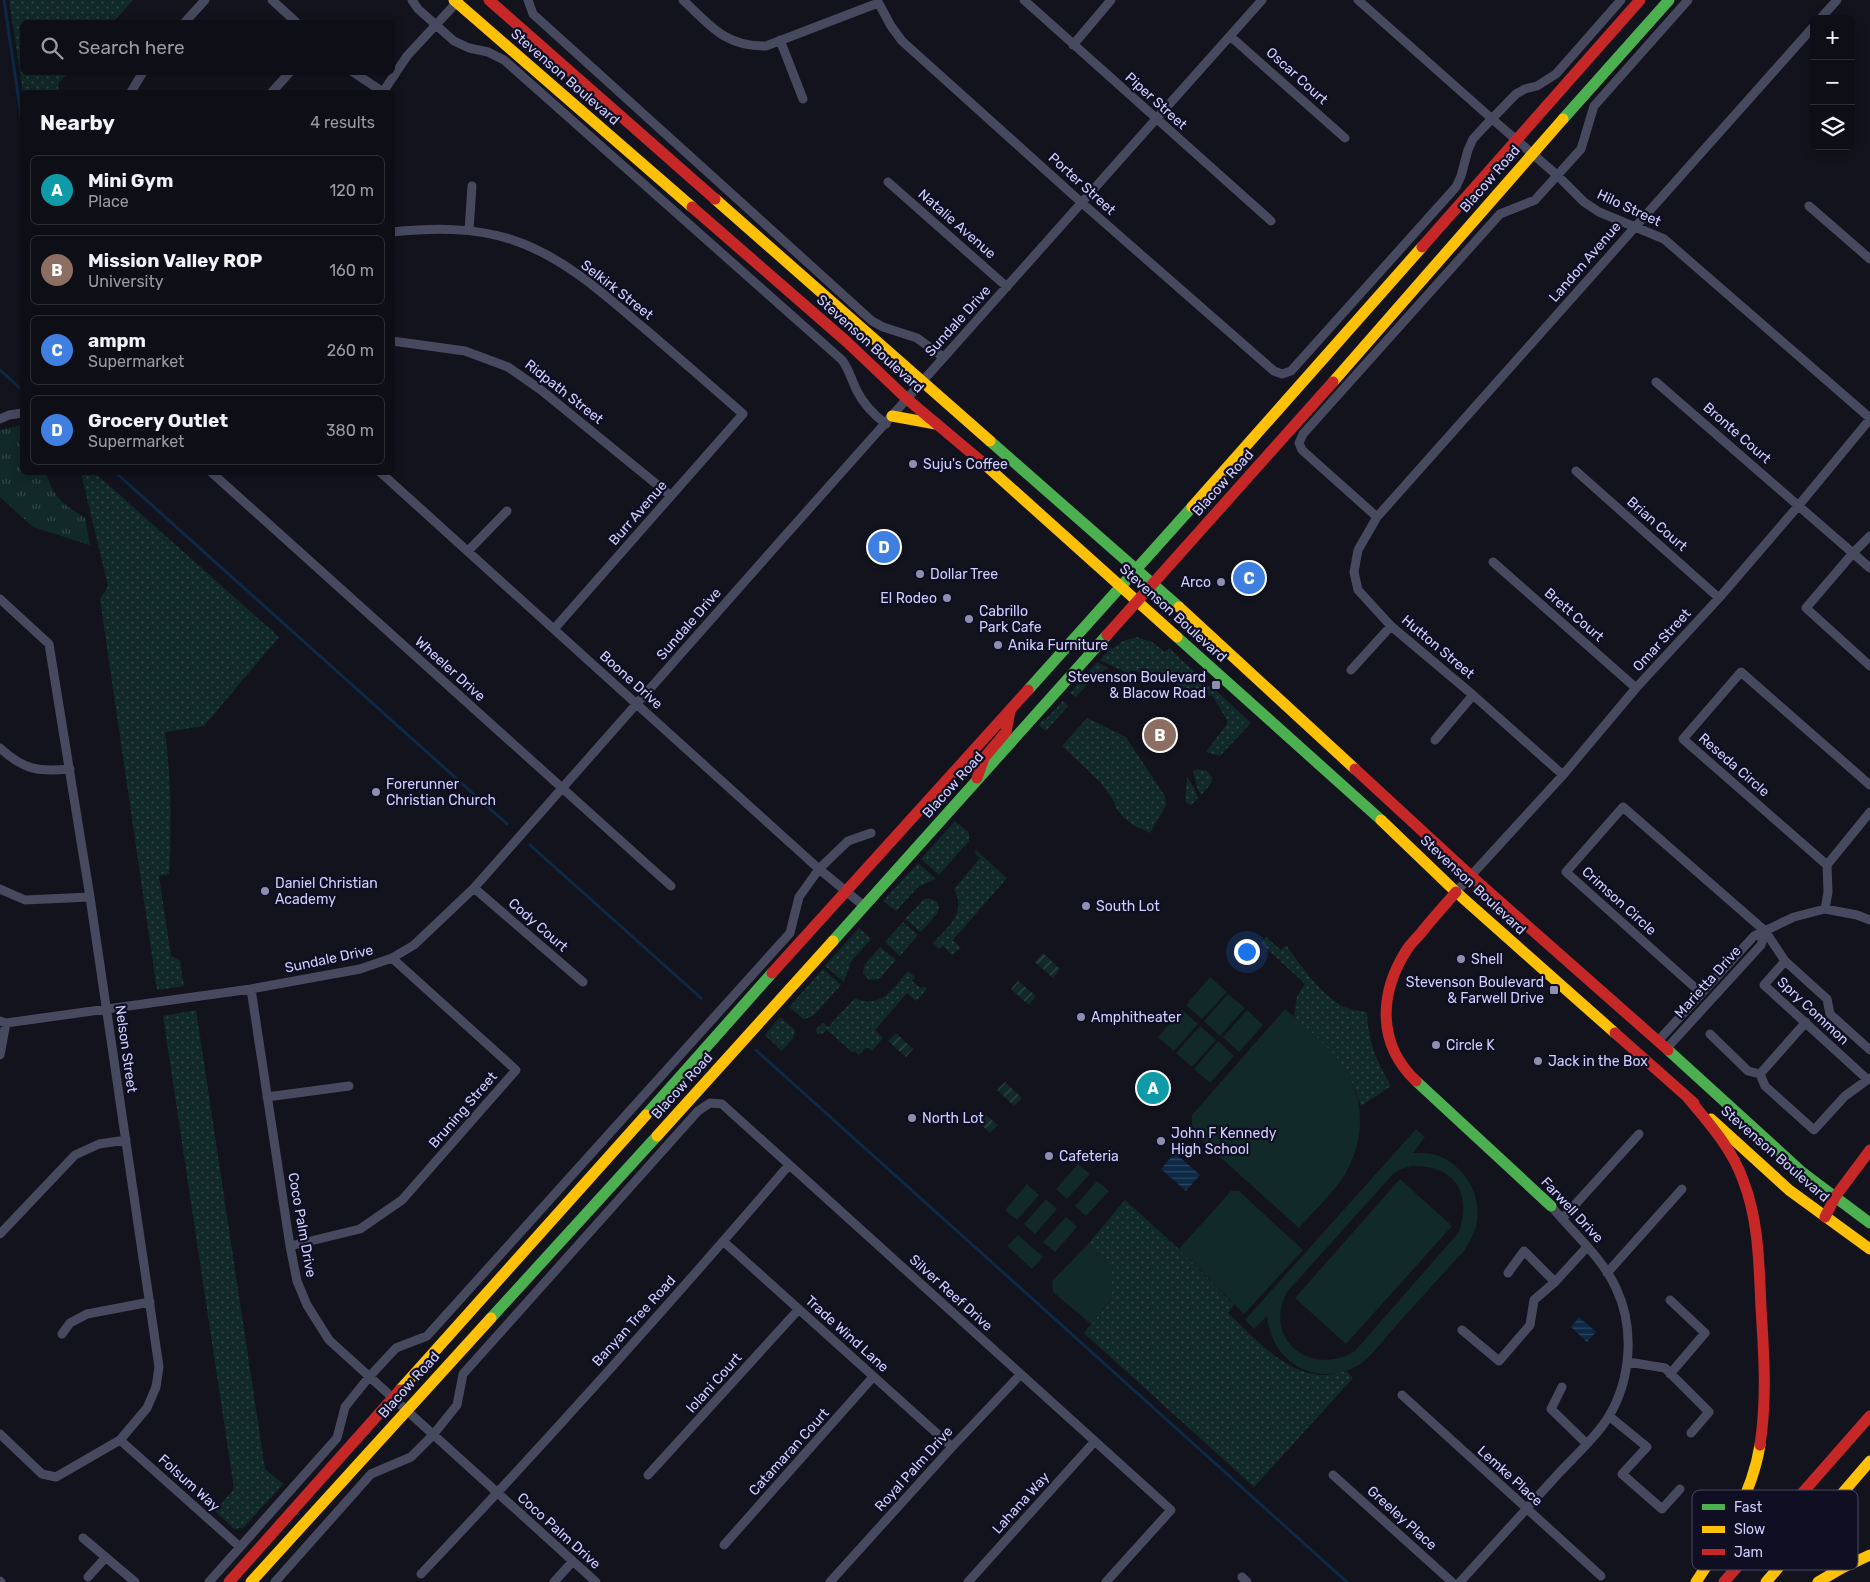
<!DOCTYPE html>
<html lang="en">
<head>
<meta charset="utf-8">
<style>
  :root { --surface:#0e0e16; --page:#1c1c23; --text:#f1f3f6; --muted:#9b9ca1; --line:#2e2e35; --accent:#ea580c }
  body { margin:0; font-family:Rubik,sans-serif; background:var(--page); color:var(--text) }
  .controls { position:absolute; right:15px; top:15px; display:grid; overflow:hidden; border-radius:8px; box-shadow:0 2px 12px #0003 }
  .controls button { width:45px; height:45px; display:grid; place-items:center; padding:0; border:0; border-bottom:1px solid var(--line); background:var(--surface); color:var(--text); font:25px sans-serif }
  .you { position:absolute; left:1246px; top:951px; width:18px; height:18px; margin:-12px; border:4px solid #fff; border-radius:50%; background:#1a73e8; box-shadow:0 0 0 8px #1a73e833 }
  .badge { display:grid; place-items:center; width:32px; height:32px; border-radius:50%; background:var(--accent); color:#fff; font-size:16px; font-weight:700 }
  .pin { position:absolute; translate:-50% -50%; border:2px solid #fff; box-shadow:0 1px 5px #0006 }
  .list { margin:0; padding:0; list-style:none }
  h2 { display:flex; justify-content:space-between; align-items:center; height:65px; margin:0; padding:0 20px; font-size:21px }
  h2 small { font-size:16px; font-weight:400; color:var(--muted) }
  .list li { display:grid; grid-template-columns:32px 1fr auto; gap:15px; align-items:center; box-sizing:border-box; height:70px; margin:0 10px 10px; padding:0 10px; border:1px solid var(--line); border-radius:8px }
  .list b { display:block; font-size:19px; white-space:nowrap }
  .list p { margin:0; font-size:16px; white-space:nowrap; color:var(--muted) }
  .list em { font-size:16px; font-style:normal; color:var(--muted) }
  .icon { flex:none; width:28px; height:28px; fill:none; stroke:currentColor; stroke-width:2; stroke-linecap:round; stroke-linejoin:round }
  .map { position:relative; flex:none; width:1870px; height:1582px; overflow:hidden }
  .search { position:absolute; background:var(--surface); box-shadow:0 2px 12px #0003; left:20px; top:20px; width:375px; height:55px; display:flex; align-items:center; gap:12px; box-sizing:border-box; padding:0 18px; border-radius:8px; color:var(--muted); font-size:19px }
  .panel { position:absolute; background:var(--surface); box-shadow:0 2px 12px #0003; left:20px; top:90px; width:375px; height:385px; border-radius:8px }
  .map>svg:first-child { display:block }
  .grass { fill:url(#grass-dots) }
  .park { fill:url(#park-tufts) }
  .garden { fill:url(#garden-furrows) }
  .pitch { fill:#112928; fill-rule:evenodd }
  .water { fill:url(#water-rules) }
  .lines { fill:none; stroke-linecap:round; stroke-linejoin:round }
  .stream { stroke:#0d2945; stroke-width:3 }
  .street { stroke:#47495f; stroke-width:9 }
  .fast { stroke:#4caf50; stroke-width:11 }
  .slow { stroke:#ffc107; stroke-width:11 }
  .jam { stroke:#c62828; stroke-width:11 }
  .poi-dot { fill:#8e8eb0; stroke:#0f0e23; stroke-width:2 }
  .labels { text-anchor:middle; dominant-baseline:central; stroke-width:4.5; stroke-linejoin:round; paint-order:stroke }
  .street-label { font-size:14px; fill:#d0d0ff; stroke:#0f0e23 }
  .poi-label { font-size:14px; fill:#d0d0ff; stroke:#0f0e23; text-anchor:start }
  .key { fill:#0f0e23; stroke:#494865; stroke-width:1 }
  .key-label { font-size:14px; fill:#d0d0ff }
</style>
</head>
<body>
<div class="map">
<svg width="1870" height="1582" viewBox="0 0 1870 1582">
  <defs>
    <pattern id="grass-dots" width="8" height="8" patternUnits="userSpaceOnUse" patternTransform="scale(1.25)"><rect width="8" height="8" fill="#112928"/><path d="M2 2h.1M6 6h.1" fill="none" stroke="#334748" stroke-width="1.8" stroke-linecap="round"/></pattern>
    <pattern id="park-tufts" width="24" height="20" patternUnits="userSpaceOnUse" patternTransform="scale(1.25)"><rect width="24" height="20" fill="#112928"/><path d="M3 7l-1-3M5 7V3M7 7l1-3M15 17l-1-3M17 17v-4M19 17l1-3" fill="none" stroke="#334748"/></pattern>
    <pattern id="garden-furrows" width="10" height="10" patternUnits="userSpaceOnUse" patternTransform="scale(1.25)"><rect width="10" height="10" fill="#112928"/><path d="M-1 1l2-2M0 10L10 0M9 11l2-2" fill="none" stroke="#334748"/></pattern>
    <pattern id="water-rules" width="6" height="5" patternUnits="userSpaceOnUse" patternTransform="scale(1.25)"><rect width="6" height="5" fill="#0d2945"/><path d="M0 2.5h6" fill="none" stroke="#2f4761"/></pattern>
  </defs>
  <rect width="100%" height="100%" fill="#13131e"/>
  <path class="grass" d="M9,0H133L113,22H22V72L68,73L58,84L59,92H23Z
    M81,473H95L279,637L204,726L165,732C171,779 172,826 169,874L159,876L171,956L180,960L184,986L157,990L100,599L108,586Z
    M1137,637L1152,642L1165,652L1169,648L1197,674L1202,686L1187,695C1175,676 1151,675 1131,670L1129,674L1100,660L1111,647L1112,649L1123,641Z
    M1097,662L1108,668L1096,675L1076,697L1070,693Z
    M1210,685L1251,723L1220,756L1206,752L1227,724V720L1212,695L1209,696L1206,688Z
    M1063,701L1068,706L1046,731L1038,725L1044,719H1046Z
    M1087,718L1126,737L1165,796L1166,805L1150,833L1133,825L1123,817L1117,810L1113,800L1101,783L1062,746Z
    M1197,769L1207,771L1212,777L1211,784L1201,795L1197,787L1193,771Z
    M1187,777L1194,788L1198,798L1191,805L1187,803L1185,801Z
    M955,821L969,833V841L939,875L921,859Z
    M976,850L1007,878L953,940L961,948L952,955L943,946L940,949L933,943C948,926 967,914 954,889L980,858L975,853Z
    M918,863L936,879L919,886L896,911L883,901Z
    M924,899C932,898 938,900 939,908L936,915L921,932L905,919Z
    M903,922L918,935L900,956L885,942Z
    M859,928L871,939L851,962L844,982L825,966Z
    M1266,937L1281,950L1286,945C1302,967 1320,994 1344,1007C1351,1010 1359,1011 1367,1012C1368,1042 1376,1060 1391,1086L1361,1106C1349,1064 1325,1045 1294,1017L1297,996L1305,984L1262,944Z
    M880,947L896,960L879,979L869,980L863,973L865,964Z
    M823,969L841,985L813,1016L804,1019L789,1007Z
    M908,971L915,977L912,981L921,988L924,986L927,989L916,1001L907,993L875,1030L883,1038L872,1051L867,1047L859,1055L854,1051L852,1052L827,1030L822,1034H817L816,1029L823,1023L828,1027L855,998C882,1009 892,989 908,971Z
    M196,1010L265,1469L283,1484L243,1528L234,1529L215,1511L234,1489L163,1016Z
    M780,1017L795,1030L793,1038L782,1051L765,1035Z
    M1125,1200L1179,1249L1234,1305L1228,1313C1255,1338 1287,1377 1327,1375C1333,1374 1340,1372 1346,1371L1353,1378L1254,1487L1084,1333L1112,1298V1269L1088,1244Z"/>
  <path class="park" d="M22,425V472L46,473C54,498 63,504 85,518L90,545L33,527L0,497V430Z"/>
  <path class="garden" d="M1043,953L1060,969L1053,978L1035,962Z
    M1018,981L1036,996L1029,1005L1011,989Z
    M896,1033L913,1049L906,1057L888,1041Z
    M1005,1082L1022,1098L1014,1106L997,1090Z
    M980,1110L998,1125L990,1133L973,1117Z"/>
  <path class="pitch" d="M1210,977L1227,992L1202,1019L1186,1005Z
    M1228,994L1245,1008L1220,1036L1204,1021Z
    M1285,1009C1300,1022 1316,1035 1330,1050C1365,1085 1369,1134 1344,1176C1333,1193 1313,1212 1299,1228L1192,1132V1115Z
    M1182,1010L1198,1024L1174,1051L1158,1037Z
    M1247,1010L1263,1025L1239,1052L1223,1037Z
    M1200,1026L1216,1040L1192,1067L1176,1053Z
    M1218,1041L1234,1056L1210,1083L1194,1069Z
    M1416,1129L1425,1137L1413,1153C1420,1153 1429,1153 1436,1155C1466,1165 1485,1199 1475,1230C1472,1238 1468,1244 1464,1251C1440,1277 1417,1302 1394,1328C1384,1339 1374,1353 1363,1362C1345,1376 1316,1378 1297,1366C1278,1354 1270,1338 1267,1316L1254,1329L1245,1320ZM1412,1166C1455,1165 1472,1193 1459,1232L1355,1351C1311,1378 1262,1339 1287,1292L1393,1174L1401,1169Z
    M1078,1164L1090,1174L1067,1199L1056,1189Z
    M1400,1179L1452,1226L1346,1344L1295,1298Z
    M1097,1181L1109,1191L1086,1216L1075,1206Z
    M1027,1184L1039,1195L1017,1220L1005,1210Z
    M1231,1191H1239L1303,1250L1244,1314L1179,1249Z
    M1046,1199L1057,1209L1035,1234L1024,1224Z
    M1066,1217L1077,1227L1055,1252L1043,1242Z
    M1018,1235L1043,1257L1032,1269L1007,1246Z
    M1088,1244L1112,1269V1298L1091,1324L1053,1292L1052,1281Z"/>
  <path class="water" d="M1175,1153L1200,1175L1186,1191L1161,1169Z
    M1579,1317L1596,1332L1587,1342L1571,1327Z"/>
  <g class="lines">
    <path class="stream" d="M4,0L22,122
      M0,370L22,390
      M115,472L507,824
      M530,845L701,998
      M756,1050L1347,1582"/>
    <path class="street" d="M272,0L296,22
      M412,0L418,9L454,41L469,48L488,52L504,60L842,360C849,369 852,381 857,391C864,405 874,415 886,424
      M528,0L533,14L872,321L883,327L917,338L943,357
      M683,0C710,25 725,47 766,46L878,3
      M877,0L891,26L902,41L1082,203L1274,371L1282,374L1291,371L1456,187L1461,176L1468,150L1473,139L1483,128L1516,94L1525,89L1537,86L1556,74L1621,0
      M1024,0L1271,221
      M1358,0L1491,118L1558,176L1584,202L1599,212L1664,239L1870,418
      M1820,19L1837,0
      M185,22L205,0
      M1230,36L1345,138
      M780,40L803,99
      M1073,45L1111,0
      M353,72L383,92
      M131,92L143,72
      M272,92L290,72
      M383,92L407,56L459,0
      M888,182L1007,287
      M1809,206L1870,259
      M469,230L472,186
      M392,232C433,228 474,227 513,240C564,257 605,295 645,329C678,357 710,385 743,414L554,629
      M392,341L465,351L508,367L541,390L671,496
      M1656,382L1870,568
      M0,419L9,415L22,413
      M1576,471L1719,598
      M211,472L671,886
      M380,472L819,869L864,906
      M1377,517L1302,450L1299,443L1303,434L1500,214L1535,200L1581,149L1594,106L1688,0
      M1870,536L1853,553L1806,608L1870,666
      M468,551L507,511
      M1493,562L1636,688
      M0,599L49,644L90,897L159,1367L156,1387L147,1408L120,1440L56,1477L42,1474L0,1434
      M1351,670L1391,626
      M1435,740L1473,695
      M0,748C24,770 38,772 70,769
      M1563,775L1473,695L1391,626L1358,590L1354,572L1358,550L1377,517L1814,26
      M1827,865L1683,739L1741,672L1870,785
      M474,888L583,982
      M0,889L25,900L90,897
      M1456,892L1563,775L1636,688L1719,598L1799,505L1870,419
      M1825,909L1828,892L1827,865L1870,812
      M1785,961L1764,985L1867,1079
      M251,989L290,1246L297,1281L307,1305L329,1340L596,1582
      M1701,993L1566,872L1623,807L1765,931L1785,961L1827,999L1830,1014L1870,1050
      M0,1021L6,1023L251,989L360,969L392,958L414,945L474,888L783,538L1262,0
      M1710,1034L1748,1071L1760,1074L1765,1086L1814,1130L1845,1096L1870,1078
      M1658,1041L1754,936L1794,917L1825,909L1857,915L1870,920
      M1667,1048L1761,945L1765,931
      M0,1055L6,1023
      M1760,1074L1806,1022
      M267,1097L349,1086
      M1562,1219L1639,1134
      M0,1234L75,1155L99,1144L126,1140
      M723,1241L952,1447
      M290,1246L360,1229L402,1200L516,1070L392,958
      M1508,1273L1524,1251L1555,1282
      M1607,1273L1682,1189
      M1670,1300L1705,1333L1670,1374
      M1462,1330L1499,1361L1530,1325L1534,1300L1555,1282L1587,1247
      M62,1334L70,1323L87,1314L150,1302
      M1628,1362L1665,1368L1709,1412L1691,1433
      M1562,1387L1551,1409L1586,1443
      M1402,1395L1601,1576
      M1609,1416L1647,1447L1622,1474L1662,1509L1680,1489
      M120,1440L240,1547
      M648,1475L799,1309
      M1333,1475L1452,1582
      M83,1538L135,1582
      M724,1545L873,1377
      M421,1574C547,1441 670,1304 789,1165
      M88,1577L106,1557
      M1242,1577L1247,1582
      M0,1581L1,1582
      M209,1582L337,1438L345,1407L369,1377L396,1348L427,1336L790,933L799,897L819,869L848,841L871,833
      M275,1582L371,1474L411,1457L433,1435L457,1405L463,1374L698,1111L710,1103L722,1104L1171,1510L1106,1582
      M554,1582L573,1561
      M830,1582L952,1447L1020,1375
      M968,1582L1095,1441
      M1460,1582C1493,1546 1526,1509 1559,1473C1575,1456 1598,1435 1609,1416C1631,1379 1635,1328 1616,1288C1602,1257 1572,1232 1551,1206"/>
    <path class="fast" d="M1563,119L1669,0
      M990,441L1179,607
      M1177,637L1381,820
      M1028,690L1192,507
      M833,941L1107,635
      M1668,1050L1803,1173L1870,1223
      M1416,1081L1551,1206
      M646,1115L772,973
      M491,1318L657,1136"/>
    <path class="slow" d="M454,0L692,207
      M715,199L990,441
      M1333,382L1563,119
      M892,416L936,424
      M982,462L1177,637
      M1192,507L1422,247
      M1179,607L1355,769
      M1381,820L1456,892L1615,1033
      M1711,1119L1789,1190L1870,1249
      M657,1136L833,941
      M400,1390L646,1115
      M251,1582L491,1318
      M1696,1582C1724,1540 1752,1495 1760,1445
      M1766,1582L1870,1461
      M1818,1582L1842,1568L1870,1555"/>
    <path class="jam" d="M489,0L715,199
      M692,207L847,342L907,399L982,462
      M1422,247L1640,0
      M1107,635L1333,382
      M1355,769L1471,876L1668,1050
      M977,778L984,758L1006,732L1010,711
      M772,973L1028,690
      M1615,1033L1694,1103
      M1416,1081C1377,1044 1379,994 1406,951C1410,944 1416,939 1421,933C1432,919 1444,906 1456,892
      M1688,1098C1709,1123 1732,1149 1743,1180C1759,1221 1759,1265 1761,1308C1764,1354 1767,1399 1760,1445
      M1825,1217L1835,1197L1870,1150
      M229,1582L400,1390
      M1724,1582L1870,1416"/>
  </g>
  <g class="poi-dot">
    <circle cx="913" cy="464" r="5"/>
    <circle cx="920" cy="574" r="5"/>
    <circle cx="1221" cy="582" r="5"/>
    <circle cx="947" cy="598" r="5"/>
    <circle cx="969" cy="619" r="5"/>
    <circle cx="998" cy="645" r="5"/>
    <rect x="1211" y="680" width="10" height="10" rx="2.5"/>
    <circle cx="376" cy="792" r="5"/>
    <circle cx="265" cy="891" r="5"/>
    <circle cx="1086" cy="906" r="5"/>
    <circle cx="1461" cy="959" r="5"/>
    <rect x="1549" y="985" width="10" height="10" rx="2.5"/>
    <circle cx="1081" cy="1017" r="5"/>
    <circle cx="1436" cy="1045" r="5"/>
    <circle cx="1538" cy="1061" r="5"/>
    <circle cx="912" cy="1118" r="5"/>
    <circle cx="1161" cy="1141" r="5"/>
    <circle cx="1049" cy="1156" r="5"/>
  </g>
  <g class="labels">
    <g class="street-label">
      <text transform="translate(1297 76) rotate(42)">Oscar Court</text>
      <text transform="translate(565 77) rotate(41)">Stevenson Boulevard</text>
      <text transform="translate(1156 101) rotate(42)">Piper Street</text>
      <text transform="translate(1490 179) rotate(-49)">Blacow Road</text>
      <text transform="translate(1082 184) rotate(42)">Porter Street</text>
      <text transform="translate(1629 208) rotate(25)">Hilo Street</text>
      <text transform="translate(957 224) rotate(41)">Natalie Avenue</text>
      <text transform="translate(1585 262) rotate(-49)">Landon Avenue</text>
      <text transform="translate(617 290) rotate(38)">Selkirk Street</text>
      <text transform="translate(958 321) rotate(-48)">Sundale Drive</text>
      <text transform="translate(870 344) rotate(42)">Stevenson Boulevard</text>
      <text transform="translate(564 392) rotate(38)">Ridpath Street</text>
      <text transform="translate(1737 433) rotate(41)">Bronte Court</text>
      <text transform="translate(1223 483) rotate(-48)">Blacow Road</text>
      <text transform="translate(638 513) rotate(-49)">Burr Avenue</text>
      <text transform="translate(1657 524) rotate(41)">Brian Court</text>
      <text transform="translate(1173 613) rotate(42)">Stevenson Boulevard</text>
      <text transform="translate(1574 615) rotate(41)">Brett Court</text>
      <text transform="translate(689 624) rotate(-49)">Sundale Drive</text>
      <text transform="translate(1662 640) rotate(-48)">Omar Street</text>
      <text transform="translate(1438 647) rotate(40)">Hutton Street</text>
      <text transform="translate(450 669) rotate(42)">Wheeler Drive</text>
      <text transform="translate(631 680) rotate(42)">Boone Drive</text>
      <text transform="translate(1734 765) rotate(41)">Reseda Circle</text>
      <text transform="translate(953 785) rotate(-48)">Blacow Road</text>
      <text transform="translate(1473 885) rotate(43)">Stevenson Boulevard</text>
      <text transform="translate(1619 901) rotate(42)">Crimson Circle</text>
      <text transform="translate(538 925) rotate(41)">Cody Court</text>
      <text transform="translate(329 959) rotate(-12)">Sundale Drive</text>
      <text transform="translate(1708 982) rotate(-48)">Marietta Drive</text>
      <text transform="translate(1813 1011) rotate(43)">Spry Common</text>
      <text transform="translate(126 1049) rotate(82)">Nelson Street</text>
      <text transform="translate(682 1086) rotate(-48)">Blacow Road</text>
      <text transform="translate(463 1110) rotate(-49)">Bruning Street</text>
      <text transform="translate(1775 1154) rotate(41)">Stevenson Boulevard</text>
      <text transform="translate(1572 1210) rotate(47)">Farwell Drive</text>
      <text transform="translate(302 1225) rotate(80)">Coco Palm Drive</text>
      <text transform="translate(951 1293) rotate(42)">Silver Reef Drive</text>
      <text transform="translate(634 1321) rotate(-48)">Banyan Tree Road</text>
      <text transform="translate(847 1334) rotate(42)">Trade Wind Lane</text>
      <text transform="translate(714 1383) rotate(-48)">Iolani Court</text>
      <text transform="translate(409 1385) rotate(-48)">Blacow Road</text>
      <text transform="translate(789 1452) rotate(-48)">Catamaran Court</text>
      <text transform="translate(914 1469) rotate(-48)">Royal Palm Drive</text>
      <text transform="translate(1510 1476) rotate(42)">Lemke Place</text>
      <text transform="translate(189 1483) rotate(42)">Folsum Way</text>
      <text transform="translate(1021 1503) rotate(-48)">Lahana Way</text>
      <text transform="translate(1402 1518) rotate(42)">Greeley Place</text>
      <text transform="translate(559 1531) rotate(42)">Coco Palm Drive</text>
    </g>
    <g class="poi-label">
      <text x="923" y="464">Suju's Coffee</text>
      <text x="930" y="574">Dollar Tree</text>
      <text x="1211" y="582" text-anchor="end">Arco</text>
      <text x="937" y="598" text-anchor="end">El Rodeo</text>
      <text x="979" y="611">Cabrillo<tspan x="979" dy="16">Park Cafe</tspan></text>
      <text x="1008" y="645">Anika Furniture</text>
      <text x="1206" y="677" text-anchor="end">Stevenson Boulevard<tspan x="1206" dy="16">&amp; Blacow Road</tspan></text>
      <text x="386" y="784">Forerunner<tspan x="386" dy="16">Christian Church</tspan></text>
      <text x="275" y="883">Daniel Christian<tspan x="275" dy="16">Academy</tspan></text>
      <text x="1096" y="906">South Lot</text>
      <text x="1471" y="959">Shell</text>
      <text x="1544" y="982" text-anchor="end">Stevenson Boulevard<tspan x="1544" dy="16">&amp; Farwell Drive</tspan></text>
      <text x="1091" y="1017">Amphitheater</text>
      <text x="1446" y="1045">Circle K</text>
      <text x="1548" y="1061">Jack in the Box</text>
      <text x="922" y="1118">North Lot</text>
      <text x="1171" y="1133">John F Kennedy<tspan x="1171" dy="16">High School</tspan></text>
      <text x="1059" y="1156">Cafeteria</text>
    </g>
  </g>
  <rect x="1692" y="1490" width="166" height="80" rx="8" class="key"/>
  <rect x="1702" y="1504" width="23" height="6" fill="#4caf50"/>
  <rect x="1702" y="1526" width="23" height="7" fill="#ffc107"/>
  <rect x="1702" y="1549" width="23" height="6" fill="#c62828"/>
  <g class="key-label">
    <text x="1734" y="1512">Fast</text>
    <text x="1734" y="1534">Slow</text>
    <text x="1734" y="1557">Jam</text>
  </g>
</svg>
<div class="controls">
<button>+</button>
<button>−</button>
<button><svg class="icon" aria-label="layers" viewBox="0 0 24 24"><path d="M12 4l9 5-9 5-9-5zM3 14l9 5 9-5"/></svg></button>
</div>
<div class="you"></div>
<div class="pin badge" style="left:1153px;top:1088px;background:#0f9aa8">A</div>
<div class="pin badge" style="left:1160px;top:735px;background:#8d6e63">B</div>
<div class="pin badge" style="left:1249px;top:578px;background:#3f7fe0">C</div>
<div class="pin badge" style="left:884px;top:547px;background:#3f7fe0">D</div>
<div class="search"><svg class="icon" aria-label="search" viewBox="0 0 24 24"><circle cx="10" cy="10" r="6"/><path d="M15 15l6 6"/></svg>Search here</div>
<section class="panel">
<h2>Nearby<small>4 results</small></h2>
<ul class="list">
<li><span class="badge" style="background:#0f9aa8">A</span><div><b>Mini Gym</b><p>Place</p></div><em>120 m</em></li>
<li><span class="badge" style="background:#8d6e63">B</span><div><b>Mission Valley ROP</b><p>University</p></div><em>160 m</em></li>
<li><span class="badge" style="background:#3f7fe0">C</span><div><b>ampm</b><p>Supermarket</p></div><em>260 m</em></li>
<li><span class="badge" style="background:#3f7fe0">D</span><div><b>Grocery Outlet</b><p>Supermarket</p></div><em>380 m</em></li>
</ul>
</section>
</div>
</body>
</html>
